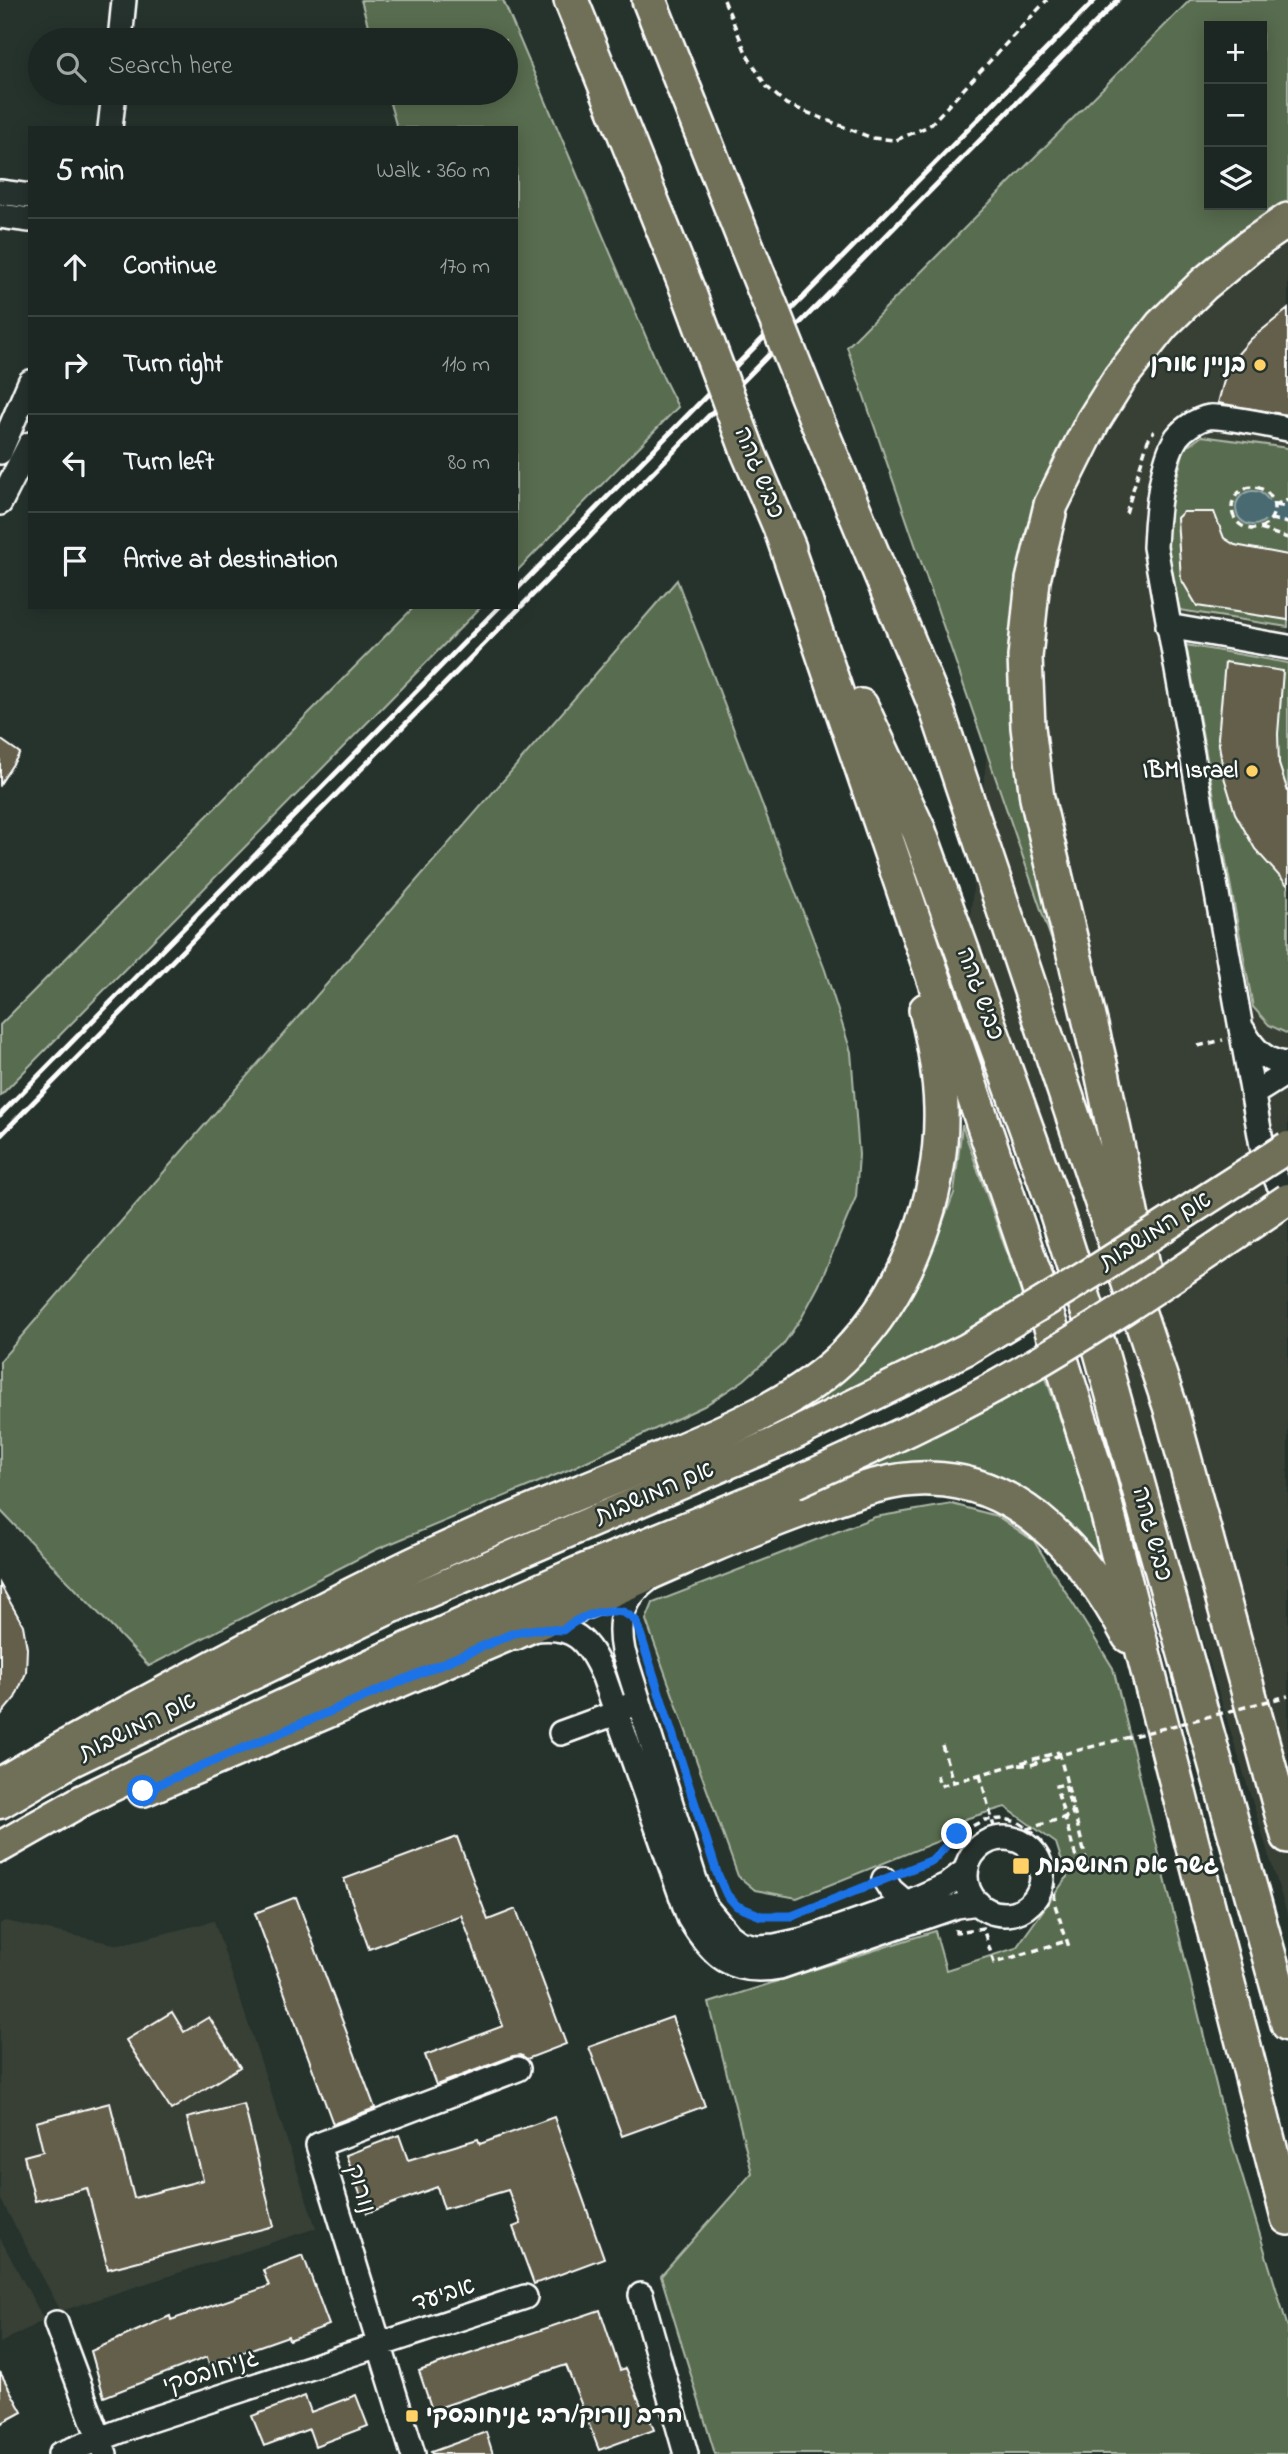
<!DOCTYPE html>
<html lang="en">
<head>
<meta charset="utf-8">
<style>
  :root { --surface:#1c2622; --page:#29322f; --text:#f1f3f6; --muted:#a0a5a5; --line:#3a4340 }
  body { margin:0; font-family:"Indie Flower","Playpen Sans Hebrew",sans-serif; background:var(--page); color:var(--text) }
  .controls { position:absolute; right:21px; top:21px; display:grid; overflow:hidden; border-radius:0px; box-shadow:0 4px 18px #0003 }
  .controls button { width:63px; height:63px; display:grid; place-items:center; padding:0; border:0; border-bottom:2px solid var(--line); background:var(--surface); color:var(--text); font:35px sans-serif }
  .stop { position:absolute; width:21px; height:21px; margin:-16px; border:5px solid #1a73e8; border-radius:50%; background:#fff }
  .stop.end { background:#1a73e8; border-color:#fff; box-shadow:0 2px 7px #0008 }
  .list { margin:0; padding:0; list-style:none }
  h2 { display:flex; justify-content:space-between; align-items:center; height:91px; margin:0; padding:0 28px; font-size:30px }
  h2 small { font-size:23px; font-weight:400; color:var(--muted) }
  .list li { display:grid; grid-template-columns:46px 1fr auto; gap:21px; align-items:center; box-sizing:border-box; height:98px; padding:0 28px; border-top:2px solid var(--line) }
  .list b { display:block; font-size:26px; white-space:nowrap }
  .list em { font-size:23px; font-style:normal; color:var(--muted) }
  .icon { flex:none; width:38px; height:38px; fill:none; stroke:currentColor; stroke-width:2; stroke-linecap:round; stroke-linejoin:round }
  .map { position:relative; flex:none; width:1288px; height:2454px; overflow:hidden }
  .search { position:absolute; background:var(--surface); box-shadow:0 4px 18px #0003; left:28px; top:28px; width:490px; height:77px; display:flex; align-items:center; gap:18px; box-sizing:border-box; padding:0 24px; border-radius:38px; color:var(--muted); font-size:26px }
  .panel { position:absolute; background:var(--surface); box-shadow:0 4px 18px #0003; left:28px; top:126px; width:490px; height:483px; border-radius:0px }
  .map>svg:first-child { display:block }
  .built { fill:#384036 }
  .green { fill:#586c4f; stroke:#acb6a7; stroke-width:2; fill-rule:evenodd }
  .water { fill:#4a6a71; stroke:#92a6aa; stroke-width:2 }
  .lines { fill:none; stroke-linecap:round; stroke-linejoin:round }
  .canal { stroke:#4a6a71; stroke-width:21 }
  .building { fill:#635f4c; stroke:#fff; stroke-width:2 }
  .minor-casing { stroke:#fff; stroke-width:28 }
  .major-casing { stroke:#fff; stroke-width:35 }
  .highway-casing { stroke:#fff; stroke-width:38 }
  .path { stroke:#fff; stroke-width:3.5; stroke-dasharray:7 5; stroke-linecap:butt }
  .minor { stroke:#26332d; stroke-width:23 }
  .major { stroke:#706f59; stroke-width:30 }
  .highway { stroke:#706f59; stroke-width:33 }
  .rail { stroke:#fff; stroke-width:5 }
  .major-bridge-casing { stroke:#fff; stroke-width:35; stroke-linecap:butt }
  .highway-bridge-casing { stroke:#fff; stroke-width:38; stroke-linecap:butt }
  .path-bridge { stroke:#fff; stroke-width:3.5; stroke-dasharray:7 5; stroke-linecap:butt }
  .major-bridge { stroke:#706f59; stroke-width:30 }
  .highway-bridge { stroke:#706f59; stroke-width:33 }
  .route { stroke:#1a73e8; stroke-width:9 }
  .poi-dot { fill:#ffd166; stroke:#26332d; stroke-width:2.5 }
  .labels { text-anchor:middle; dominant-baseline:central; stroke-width:5; stroke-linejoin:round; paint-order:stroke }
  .poi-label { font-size:24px; font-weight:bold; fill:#fff; stroke:#26332d; text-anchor:end }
  .street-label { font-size:24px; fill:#fff; stroke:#26332d }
</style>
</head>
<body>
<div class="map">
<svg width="1288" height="2454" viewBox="0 0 1288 2454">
  <rect width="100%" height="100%" fill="#26332d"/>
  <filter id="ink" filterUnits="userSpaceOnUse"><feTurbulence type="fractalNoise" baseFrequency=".0143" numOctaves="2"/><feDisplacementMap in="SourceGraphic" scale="14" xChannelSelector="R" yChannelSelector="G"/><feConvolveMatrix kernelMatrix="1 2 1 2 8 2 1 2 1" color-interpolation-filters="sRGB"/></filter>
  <g filter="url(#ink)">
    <path class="built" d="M1288,164V1917L1041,1117L970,919L994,682L1001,573L1262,205Z
      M5,1921L119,1945L214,1921L316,2228L61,2311L0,2198V1924Z
      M0,2238L44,2320L0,2343Z"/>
    <path class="green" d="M361,0H503L663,377L678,407L516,572V128H397L387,93H506V40H372Z
      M1190,0H1288V206L1124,349L1017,614L1067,952L1056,953L847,347ZM1209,26H1262V205H1209Z
      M1202,436L1288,448V627L1180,610L1162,539L1184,449Z
      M677,580L825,970L851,1052L859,1155L856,1197L819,1285L802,1317L782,1346L744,1380L704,1406L568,1470L375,1550L149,1666L0,1510V1361Z
      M414,607H481L0,1096V1025Z
      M1186,645L1288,663V1034L1269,1025L1253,1007Z
      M962,1125L1025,1304L748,1446L751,1426L884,1335L905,1307L921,1278L954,1193Z
      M1046,1378L1113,1572L1097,1574L1013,1488L839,1493L834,1474L938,1432Z
      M952,1504L997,1516L1034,1541L1113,1668L1222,2109L1288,2328V2454H715L661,2276L752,2173L709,2003L935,1931L946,1970L1016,1948L1067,1877L1056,1843L1005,1807L965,1819L941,1840L797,1898L755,1890L738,1876L646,1620L653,1603L875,1517Z"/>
    <path class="water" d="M1236 508a17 17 0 1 1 34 0a17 17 0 1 1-34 0Z"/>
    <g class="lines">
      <path class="canal" d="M1270,511L1288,514"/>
    </g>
    <path class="building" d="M1288,309V415L1218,403L1226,373L1236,356L1251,339Z
      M1183,512H1214L1224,538L1235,545L1288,555V620L1197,606L1181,579L1177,518Z
      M1225,662L1283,671L1278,734L1279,764L1288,792V886L1255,849L1235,813L1224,777L1218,738Z
      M0,739L20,753L0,784Z
      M0,1584L23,1625L27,1648L26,1673L15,1698L0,1716Z
      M457,1837L488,1920L516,1909L566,2044L527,2059L521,2055L513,2056L436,2085L425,2055L503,2026L461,1915L369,1949L344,1879Z
      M296,1897L375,2108L333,2124L255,1913Z
      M172,2012L184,2032L209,2017L240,2067L171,2110L126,2040Z
      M672,2017L705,2106L622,2136L589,2047Z
      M110,2103L134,2198L203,2180L187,2118L244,2104L274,2226L108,2269L87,2188L35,2201L24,2156L43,2151L36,2122Z
      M554,2117L604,2258L534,2284L513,2227L521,2224L508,2190L444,2209L437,2187L367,2213L346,2155L399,2135L408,2160L478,2139L480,2144Z
      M303,2255L329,2325L289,2340L288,2336L209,2364L207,2357L104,2397L91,2351L170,2316L171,2320L269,2286L263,2270Z
      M600,2310L620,2370L626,2368L643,2410L646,2409L654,2430L599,2450L566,2365L432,2410L419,2371Z
      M0,2372L22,2412L0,2424Z
      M356,2395L368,2426L315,2446L309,2429L264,2446L252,2416L305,2396L311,2412Z
      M486,2432L493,2454H432L431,2452Z"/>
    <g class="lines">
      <defs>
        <path id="minor" d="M120,40L124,0
          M110,128L114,93
          M0,192L30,196
          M0,216L30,220
          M1288,429C1272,426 1221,415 1209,417C1198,419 1184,428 1177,437C1161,461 1156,517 1155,547L1262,1146L1278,1183L1288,1198
          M0,452L30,382
          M0,503L30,444
          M1168,626L1288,647
          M1243,1030C1253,1049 1266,1063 1288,1064
          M1253,1094L1288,1072
          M649,1579C623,1598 617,1620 623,1651L695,1880L705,1906L729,1935L740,1943L756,1947L775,1946L803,1940L895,1908L947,1885L966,1870
          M531,1630C574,1623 588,1640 604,1677L689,1918C712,1956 732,1976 780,1967L957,1906L978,1903
          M561,1733L616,1713L630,1705
          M966 1876a38 38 0 1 1 76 0a38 38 0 1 1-76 0Z
          M884,1879L891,1890L906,1903
          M641,2295L686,2454
          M56,2323L105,2454
          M60,2454L147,2421L525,2297
          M413,2454L318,2145L518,2069"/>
        <path id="major" d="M143,1791L514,1633
          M0,1803L72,1761L384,1611L780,1441
          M0,1847L83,1800L214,1737L374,1663L578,1572L794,1483"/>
        <path id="highway" d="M571,0L690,296
          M649,0L747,247
          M815,416L936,707L1170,1406L1288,1836
          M749,454L789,548
          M781,530L1034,1273L1100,1484L1288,2218
          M861,706L919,831L1054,1205L1101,1352L1288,2024
          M1142,1266L1102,1072L1037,798L1028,727L1025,657L1033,580L1051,505L1093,421L1120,378L1162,325L1204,284L1250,246L1288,220
          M514,1633C611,1591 708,1544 807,1508C845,1495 890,1477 931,1479C1024,1481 1088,1560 1129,1636
          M0,1785C72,1741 147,1703 221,1663C301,1621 381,1578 464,1541C529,1512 595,1486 660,1459C724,1432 800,1402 849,1351C909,1288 943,1195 941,1108C940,1075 934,1042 926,1010"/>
      </defs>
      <use href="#minor" class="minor-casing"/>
      <use href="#major" class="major-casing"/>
      <use href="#highway" class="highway-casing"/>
      <path class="path" d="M724,0L747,55L766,86L786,104L872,138L896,140L929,126L1047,0
        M1232 508a21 21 0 1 1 42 0a21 21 0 1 1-42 0Z
        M1274,505L1288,500
        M1276,505L1288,507
        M1126,513L1148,440L1154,431
        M1271,519L1288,523
        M1260,529L1288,538
        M1198,1046L1223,1040
        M942,1745L953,1782
        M1019,1765H1031
        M937,1775L940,1786L1059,1752
        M980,1775L997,1838L1073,1815
        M904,1871L933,1859L957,1834L984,1820L1004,1819L1018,1822L1029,1829L1042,1842L1053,1863L1055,1905L1069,1947
        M718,1876L727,1895L737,1906L761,1916H792L864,1887
        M956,1929V1932L983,1928L994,1963L1066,1941"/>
      <use href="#minor" class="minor"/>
      <use href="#major" class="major"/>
      <use href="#highway" class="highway"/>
      <path class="rail" d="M516,590L1095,0
        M0,1115L499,607
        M0,1136L1118,0"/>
      <defs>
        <path id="major-bridge" d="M780,1441L967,1349L1098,1269L1288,1147
          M794,1483C862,1452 931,1422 996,1386C1097,1330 1193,1263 1288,1199"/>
        <path id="highway-bridge" d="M747,247L815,416
          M690,296L749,454"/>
      </defs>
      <use href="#major-bridge" class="major-bridge-casing"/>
      <use href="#highway-bridge" class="highway-bridge-casing"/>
      <path class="path-bridge" d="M1059,1752L1087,1863L1078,1865L1056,1786L1065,1784L1073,1815
        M1031,1765L1060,1755L1288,1696"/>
      <use href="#major-bridge" class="major-bridge"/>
      <use href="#highway-bridge" class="highway-bridge"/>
    </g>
  </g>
  <g class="lines" filter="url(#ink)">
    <path class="route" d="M143,1791L514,1633L538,1629L563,1630C576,1618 603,1608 622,1612C627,1613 632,1618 636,1621L717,1873L727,1895L737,1906L761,1916H792L933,1860L957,1834"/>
  </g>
  <g class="poi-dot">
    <circle cx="1260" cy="365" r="7"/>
    <circle cx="1252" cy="771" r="7"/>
    <rect x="1012" y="1857" width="18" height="18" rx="3.5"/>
    <rect x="405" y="2409" width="14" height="14" rx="3.5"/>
  </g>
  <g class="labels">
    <g class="poi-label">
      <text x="1246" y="365">בניין אורן</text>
      <text x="1238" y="771">IBM Israel</text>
      <text x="1037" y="1866" text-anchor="start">גשר אם המושבות</text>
      <text x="426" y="2416" text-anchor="start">הרב נורוק/רבי גניחובסקי</text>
    </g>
    <g class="street-label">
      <text transform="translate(758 473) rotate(68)">כביש גהה</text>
      <text transform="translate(979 994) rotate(70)">כביש גהה</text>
      <text transform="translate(1156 1232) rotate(-32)">אם המושבות</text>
      <text transform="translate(655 1494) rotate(-23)">אם המושבות</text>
      <text transform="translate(1151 1534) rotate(75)">כביש גהה</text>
      <text transform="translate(138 1728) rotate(-26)">אם המושבות</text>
      <text transform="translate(359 2189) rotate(73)">נורוק</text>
      <text transform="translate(444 2296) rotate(-18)">אביעד</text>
      <text transform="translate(211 2373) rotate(-18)">גניחובסקי</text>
    </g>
  </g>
</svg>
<div class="controls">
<button>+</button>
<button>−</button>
<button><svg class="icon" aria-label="layers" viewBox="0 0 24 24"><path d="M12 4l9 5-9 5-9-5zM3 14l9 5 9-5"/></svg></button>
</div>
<div class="stop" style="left:143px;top:1791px"></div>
<div class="stop end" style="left:957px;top:1834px"></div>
<div class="search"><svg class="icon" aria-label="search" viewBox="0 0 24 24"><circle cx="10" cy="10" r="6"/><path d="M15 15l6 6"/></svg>Search here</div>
<section class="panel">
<h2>5 min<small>Walk · 360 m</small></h2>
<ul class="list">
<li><svg class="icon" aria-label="ahead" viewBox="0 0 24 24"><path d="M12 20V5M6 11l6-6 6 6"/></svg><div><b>Continue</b></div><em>170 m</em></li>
<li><svg class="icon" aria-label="right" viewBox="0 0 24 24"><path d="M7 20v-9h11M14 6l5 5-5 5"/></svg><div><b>Turn right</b></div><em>110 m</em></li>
<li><svg class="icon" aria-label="left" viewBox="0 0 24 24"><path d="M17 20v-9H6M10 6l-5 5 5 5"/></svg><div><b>Turn left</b></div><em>80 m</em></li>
<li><svg class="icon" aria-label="arrive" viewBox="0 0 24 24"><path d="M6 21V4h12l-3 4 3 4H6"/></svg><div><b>Arrive at destination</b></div></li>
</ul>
</section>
</div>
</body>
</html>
